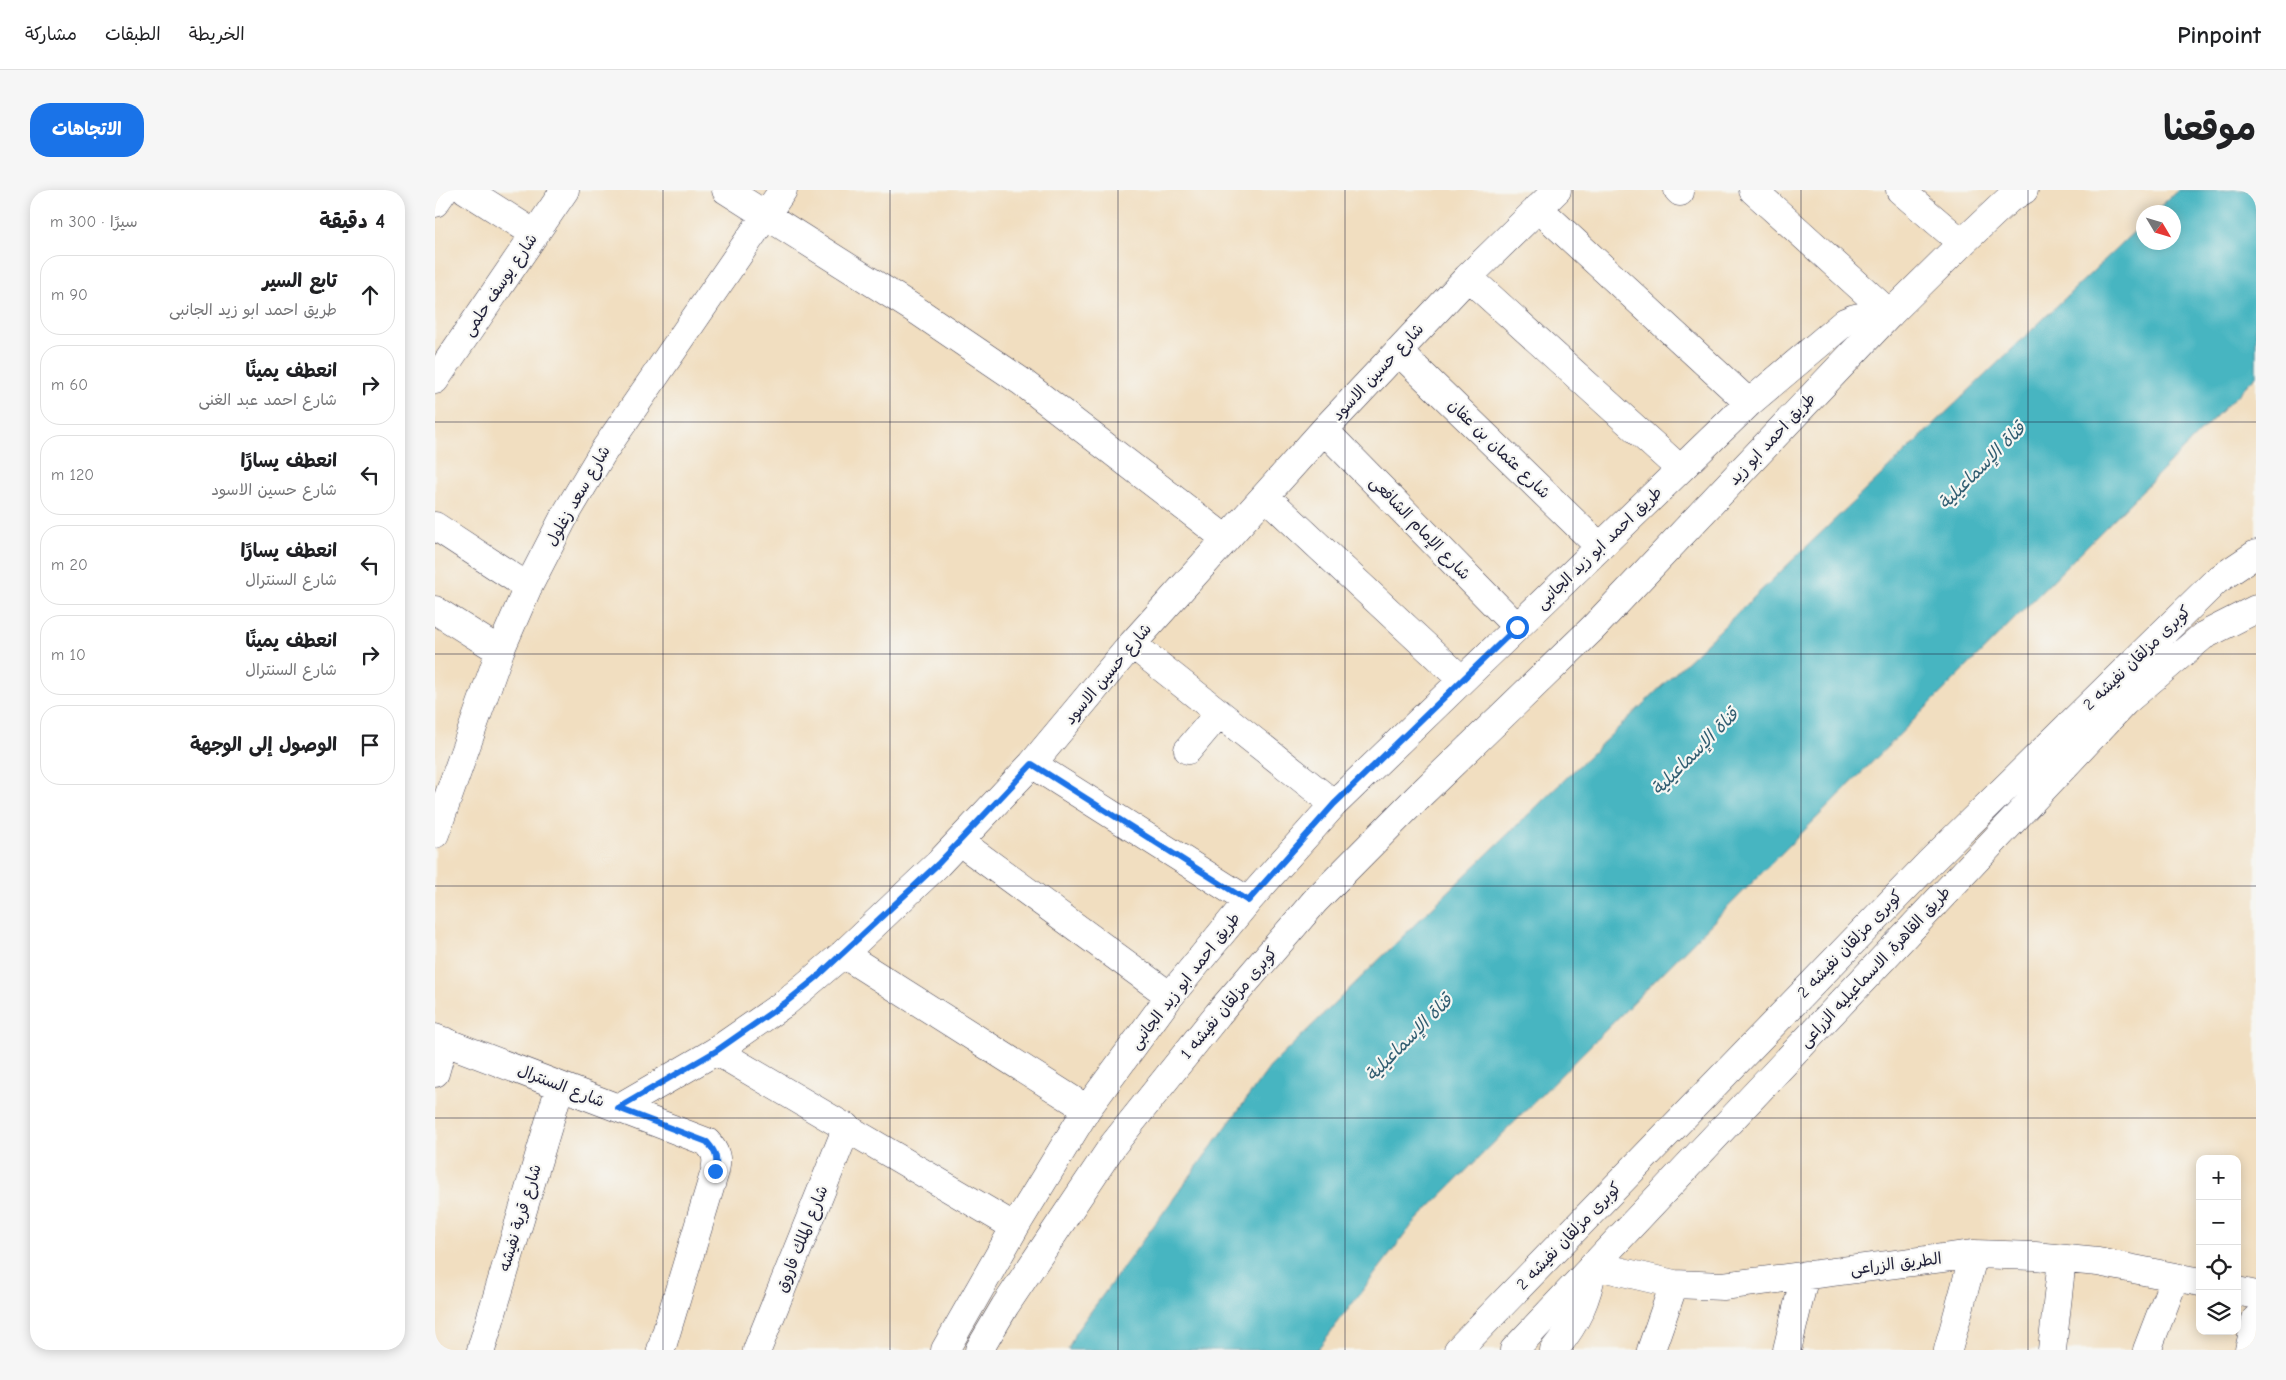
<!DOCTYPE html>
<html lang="ar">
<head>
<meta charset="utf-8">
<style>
  :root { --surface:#fff; --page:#f6f6f6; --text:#202124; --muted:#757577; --line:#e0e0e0; --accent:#1a73e8 }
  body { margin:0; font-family:"Comic Neue","Playpen Sans Arabic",sans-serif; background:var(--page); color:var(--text); direction:rtl }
  .controls { position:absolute; right:15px; bottom:15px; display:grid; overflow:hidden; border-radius:10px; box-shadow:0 2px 12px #0003 }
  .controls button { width:45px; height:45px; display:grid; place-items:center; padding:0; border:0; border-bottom:1px solid var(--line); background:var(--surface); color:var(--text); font:25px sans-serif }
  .compass { position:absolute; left:1701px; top:15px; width:45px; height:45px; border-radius:50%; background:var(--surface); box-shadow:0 2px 12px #0003; rotate:128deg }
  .stop { position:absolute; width:15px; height:15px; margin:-11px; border:4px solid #1a73e8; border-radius:50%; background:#fff }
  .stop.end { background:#1a73e8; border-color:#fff; box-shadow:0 1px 5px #0008 }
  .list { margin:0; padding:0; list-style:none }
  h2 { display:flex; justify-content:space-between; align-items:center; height:65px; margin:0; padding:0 20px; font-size:21px }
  h2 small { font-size:16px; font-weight:400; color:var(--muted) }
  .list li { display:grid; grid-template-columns:32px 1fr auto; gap:15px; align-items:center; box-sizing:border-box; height:80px; margin:0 10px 10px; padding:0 10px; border:1px solid var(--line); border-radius:20px }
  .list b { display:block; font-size:19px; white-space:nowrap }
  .list p { margin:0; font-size:16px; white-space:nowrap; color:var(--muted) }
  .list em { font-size:16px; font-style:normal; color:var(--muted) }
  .icon { flex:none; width:28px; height:28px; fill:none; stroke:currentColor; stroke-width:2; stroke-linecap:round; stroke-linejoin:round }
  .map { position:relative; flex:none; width:1821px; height:1160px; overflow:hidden; direction:ltr; border-radius:20px }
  header { display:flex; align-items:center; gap:30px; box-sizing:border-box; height:70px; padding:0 25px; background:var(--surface); border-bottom:1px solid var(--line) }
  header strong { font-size:24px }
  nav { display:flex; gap:28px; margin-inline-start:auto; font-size:18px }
  .intro { display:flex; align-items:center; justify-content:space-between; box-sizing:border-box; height:120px; padding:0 30px }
  h1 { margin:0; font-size:35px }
  .button { padding:12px 22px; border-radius:20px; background:var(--accent); color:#fff; font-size:18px; font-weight:700 }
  main { display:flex; gap:30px; padding:0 30px }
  aside { flex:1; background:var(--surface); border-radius:20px; box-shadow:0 2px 12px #0003 }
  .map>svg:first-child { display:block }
  .water { fill:#47b5c1; stroke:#346c7e }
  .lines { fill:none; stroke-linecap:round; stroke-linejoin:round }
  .minor-casing { stroke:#413e4f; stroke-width:29 }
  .trunk-casing { stroke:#413e4f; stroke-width:29 }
  .minor { stroke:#fff; stroke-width:28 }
  .trunk { stroke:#fff; stroke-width:28 }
  .route { stroke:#1a73e8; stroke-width:6 }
  .grid { fill:none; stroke:#22223b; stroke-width:1; stroke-opacity:0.55 }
  .labels { text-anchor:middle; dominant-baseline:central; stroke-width:4.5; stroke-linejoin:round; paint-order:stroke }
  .street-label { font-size:16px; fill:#22223b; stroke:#f6f6f2 }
  .water-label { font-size:18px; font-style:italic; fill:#315d71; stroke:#f6f6f2 }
</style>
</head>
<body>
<header>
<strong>Pinpoint</strong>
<nav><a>الخريطة</a><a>الطبقات</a><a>مشاركة</a></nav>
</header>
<div class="intro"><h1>موقعنا</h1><a class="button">الاتجاهات</a></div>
<main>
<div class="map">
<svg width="1821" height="1160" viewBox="0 0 1821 1160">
  <rect width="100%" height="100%" fill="#f6f6f2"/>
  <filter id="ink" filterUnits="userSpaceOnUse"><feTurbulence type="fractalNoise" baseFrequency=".02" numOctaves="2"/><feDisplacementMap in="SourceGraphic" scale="10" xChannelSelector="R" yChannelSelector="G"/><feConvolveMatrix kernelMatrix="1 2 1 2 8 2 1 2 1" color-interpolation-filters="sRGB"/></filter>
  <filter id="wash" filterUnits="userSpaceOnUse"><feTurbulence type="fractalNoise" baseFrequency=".0096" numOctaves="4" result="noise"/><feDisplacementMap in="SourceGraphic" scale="20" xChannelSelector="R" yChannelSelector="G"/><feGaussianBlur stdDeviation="1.12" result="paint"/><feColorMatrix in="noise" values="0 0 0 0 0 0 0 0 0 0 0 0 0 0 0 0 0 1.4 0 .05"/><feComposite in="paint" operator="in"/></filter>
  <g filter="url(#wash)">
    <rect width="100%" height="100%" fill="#f1dec0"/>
    <path class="water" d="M1743,0H1821V186L978,1034L882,1160H633L640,1143L835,877L1020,695L1708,33V52H1738V22H1719Z"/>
  </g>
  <g filter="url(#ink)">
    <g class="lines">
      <defs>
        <path id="minor" d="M31,0L100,44
          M291,0L484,122L587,192L791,349
          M1243,0L1245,2
          M1318,0L1455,124
          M1465,0L1527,53
          M0,13L9,0
          M1103,18L1314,213
          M1033,87L1245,279
          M963,161L1165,357
          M0,190L130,0
          M889,240L1082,437
          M830,306L1027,490
          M0,336L93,397
          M0,420L65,461
          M697,454L899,614
          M753,560L784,523
          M597,574L813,711
          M0,644L65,461L93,397L128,329L168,262L348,0
          M525,652L735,806
          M408,764L652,919
          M0,848L272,952C281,962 283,968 280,981L226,1160
          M281,861L580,1037
          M0,883L9,851
          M183,918L281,861L350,813L408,764L503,674L597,574L697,454L889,240L1033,87L1122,0
          M1802,1101L1821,1105
          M46,1160L125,896
          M322,1160L412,937
          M510,1160L580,1037L652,919L735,806L813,711L899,614L1314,213L1410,132C1425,125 1438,123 1455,124
          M1119,1160C1141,1134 1153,1109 1158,1075L1239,1094L1288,1096L1539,1064L1600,1066L1663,1072L1765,1092
          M1216,1160L1239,1094
          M1352,1160L1370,1085
          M1513,1160L1539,1064
          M1617,1160L1627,1069
          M1712,1160L1740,1087
          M1814,1160L1821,1129"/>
        <path id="trunk" d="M544,1160L570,1116L678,955L783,824L880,711L983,607L1157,439L1455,124L1527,53L1574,9L1589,0
          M1023,1160L1495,672L1781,391L1821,364
          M1079,1160L1690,512L1768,446L1821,419"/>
      </defs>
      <use href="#minor" class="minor-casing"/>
      <use href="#trunk" class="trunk-casing"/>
      <use href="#minor" class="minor"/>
      <use href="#trunk" class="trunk"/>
    </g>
  </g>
  <g class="lines" filter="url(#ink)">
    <path class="route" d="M280,981C283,968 281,962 272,952L183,918L281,861L350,813L381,788L503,674L597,574L813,711L899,614L1082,437"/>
  </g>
  <path class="grid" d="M228,0V1160M455,0V1160M683,0V1160M910,0V1160M1138,0V1160M1366,0V1160M1593,0V1160M0,232H1821M0,464H1821M0,696H1821M0,928H1821"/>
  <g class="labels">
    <g class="street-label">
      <text transform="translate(65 95) rotate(-56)">شارع يوسف حلمى</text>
      <text transform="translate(943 182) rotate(-47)">شارع حسين الاسود</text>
      <text transform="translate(1337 249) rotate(-47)">طريق احمد ابو زيد</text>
      <text transform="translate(1064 259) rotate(44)">شارع عثمان بن عفان</text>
      <text transform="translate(143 306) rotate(-60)">شارع سعد زغلول</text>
      <text transform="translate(985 338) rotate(46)">شارع الإمام الشافعى</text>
      <text transform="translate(1164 358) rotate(-44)">طريق احمد ابو زيد الجانبى</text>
      <text transform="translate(1702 468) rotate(-44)">كوبرى مزلقان نفيشه 2</text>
      <text transform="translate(673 484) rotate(-50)">شارع حسين الاسود</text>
      <text transform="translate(1415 754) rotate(-46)">كوبرى مزلقان نفيشه 2</text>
      <text transform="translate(1440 777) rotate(-47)">طريق القاهرة, الاسماعيليه الزراعى</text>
      <text transform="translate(750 791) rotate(-52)">طريق احمد ابو زيد الجانبى</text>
      <text transform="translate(794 813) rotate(-50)">كوبرى مزلقان نفيشه 1</text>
      <text transform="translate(126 896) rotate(21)">شارع السنترال</text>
      <text transform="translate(85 1028) rotate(-73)">شارع قرية نفيشه</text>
      <text transform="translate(1134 1046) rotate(-46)">كوبرى مزلقان نفيشه 2</text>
      <text transform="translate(367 1049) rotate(-68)">شارع الملك فاروق</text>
      <text transform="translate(1461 1074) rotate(-7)">الطريق الزراعى</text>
    </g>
    <g class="water-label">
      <text transform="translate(1547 276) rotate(-45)">قناة الإسماعيلية</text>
      <text transform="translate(1260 562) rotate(-45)">قناة الإسماعيلية</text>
      <text transform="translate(974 848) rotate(-45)">قناة الإسماعيلية</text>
    </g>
  </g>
</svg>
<div class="controls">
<button>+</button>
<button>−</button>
<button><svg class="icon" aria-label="locate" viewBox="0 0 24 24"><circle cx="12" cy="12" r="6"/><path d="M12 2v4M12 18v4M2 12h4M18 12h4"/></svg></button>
<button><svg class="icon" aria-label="layers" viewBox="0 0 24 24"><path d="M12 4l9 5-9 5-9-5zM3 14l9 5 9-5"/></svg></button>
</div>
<svg class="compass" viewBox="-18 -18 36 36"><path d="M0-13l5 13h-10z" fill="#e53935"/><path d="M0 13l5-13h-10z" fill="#757577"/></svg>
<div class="stop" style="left:1082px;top:437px"></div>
<div class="stop end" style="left:280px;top:981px"></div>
</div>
<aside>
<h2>4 دقيقة<small>سيرًا · 300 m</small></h2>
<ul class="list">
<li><svg class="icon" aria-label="ahead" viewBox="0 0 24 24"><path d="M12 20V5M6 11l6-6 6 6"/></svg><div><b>تابع السير</b><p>طريق احمد ابو زيد الجانبى</p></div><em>90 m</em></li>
<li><svg class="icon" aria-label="right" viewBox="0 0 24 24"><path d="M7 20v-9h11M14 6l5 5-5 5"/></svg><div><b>انعطف يمينًا</b><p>شارع احمد عبد الغنى</p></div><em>60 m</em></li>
<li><svg class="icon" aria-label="left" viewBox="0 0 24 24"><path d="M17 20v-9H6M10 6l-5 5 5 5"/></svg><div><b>انعطف يسارًا</b><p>شارع حسين الاسود</p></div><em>120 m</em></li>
<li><svg class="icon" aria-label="left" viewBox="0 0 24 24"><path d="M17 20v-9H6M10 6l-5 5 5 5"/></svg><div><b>انعطف يسارًا</b><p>شارع السنترال</p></div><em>20 m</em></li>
<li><svg class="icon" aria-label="right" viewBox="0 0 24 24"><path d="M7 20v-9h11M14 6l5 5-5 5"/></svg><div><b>انعطف يمينًا</b><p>شارع السنترال</p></div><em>10 m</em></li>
<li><svg class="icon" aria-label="arrive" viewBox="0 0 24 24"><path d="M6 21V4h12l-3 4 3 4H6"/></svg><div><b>الوصول إلى الوجهة</b></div></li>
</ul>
</aside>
</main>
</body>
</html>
